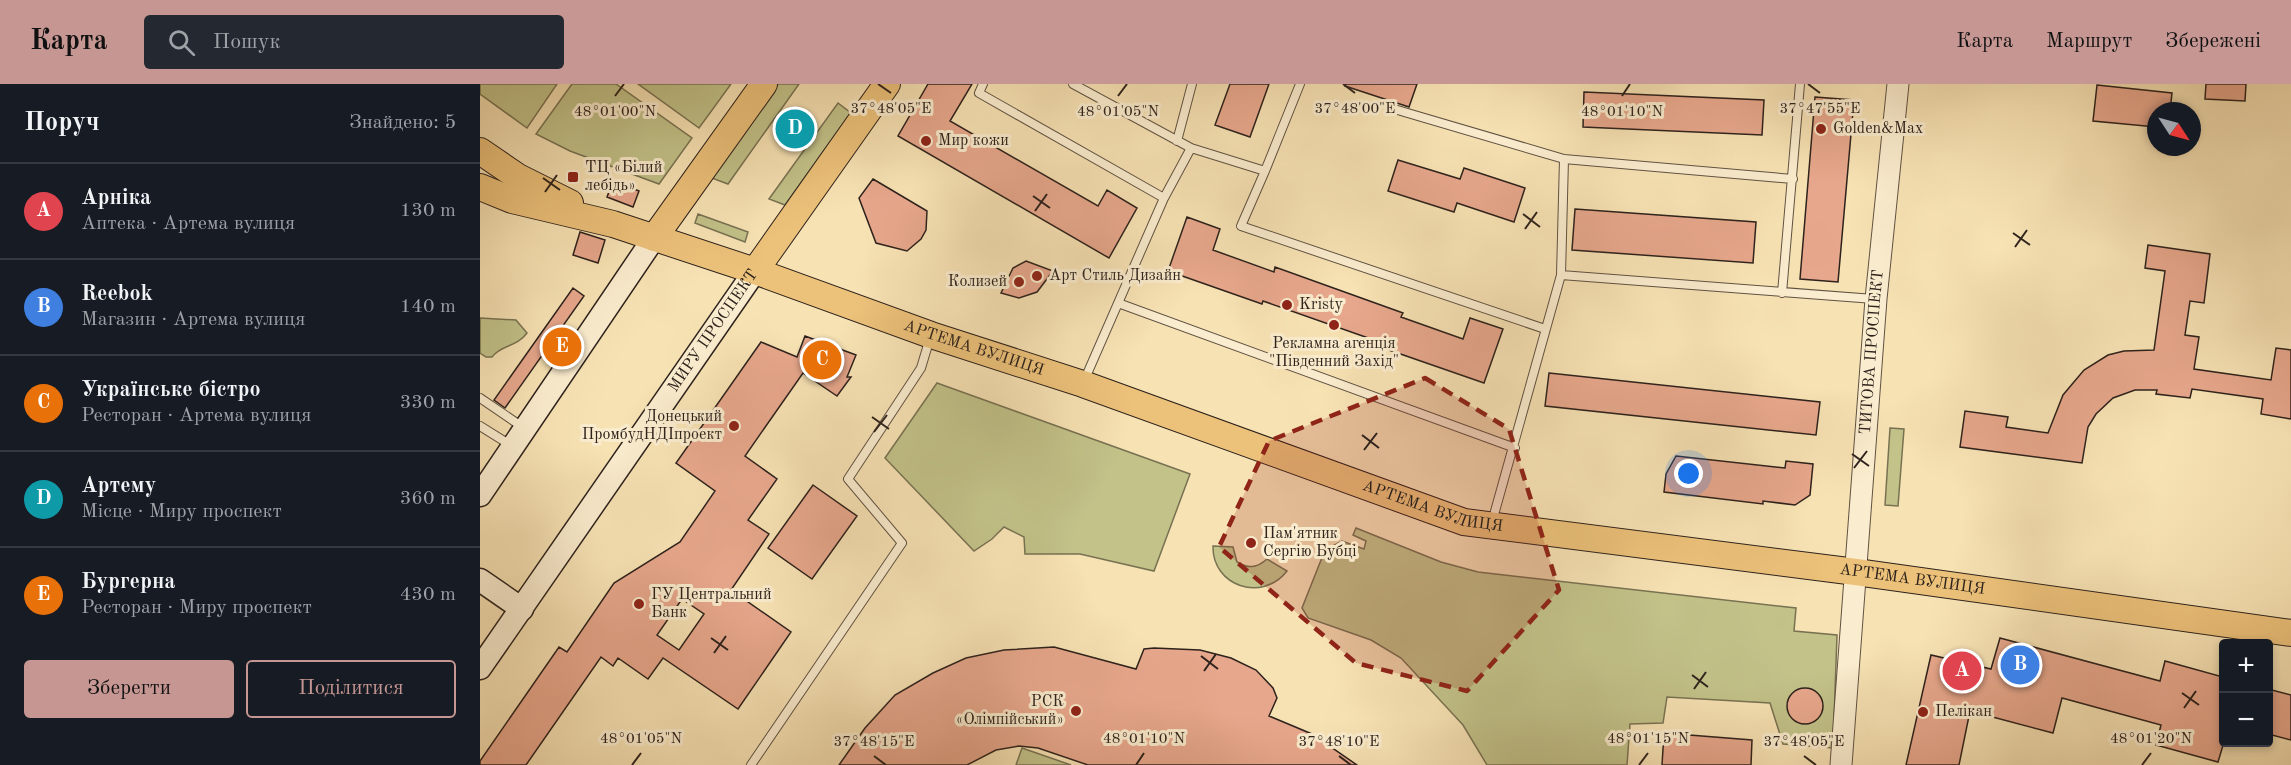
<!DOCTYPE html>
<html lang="uk">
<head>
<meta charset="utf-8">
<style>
  :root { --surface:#171b24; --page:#242831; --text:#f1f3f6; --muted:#9ea1a6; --line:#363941; --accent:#c59692 }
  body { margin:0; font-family:"Old Standard TT",serif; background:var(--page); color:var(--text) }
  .controls { position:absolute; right:18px; bottom:18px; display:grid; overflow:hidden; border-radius:6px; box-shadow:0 3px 9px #0003 }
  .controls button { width:54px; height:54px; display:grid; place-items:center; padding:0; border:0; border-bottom:2px solid var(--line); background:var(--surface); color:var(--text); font:30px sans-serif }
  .compass { position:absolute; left:1667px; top:18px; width:54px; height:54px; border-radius:50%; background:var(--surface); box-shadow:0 3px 9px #0003; rotate:126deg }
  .you { position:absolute; left:1209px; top:390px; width:21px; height:21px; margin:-15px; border:4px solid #fff; border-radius:50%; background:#1a73e8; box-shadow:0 0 0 9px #1a73e833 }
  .badge { display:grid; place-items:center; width:39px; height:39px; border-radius:50%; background:var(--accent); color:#fff; font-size:20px; font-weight:700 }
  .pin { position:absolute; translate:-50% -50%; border:3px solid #fff; box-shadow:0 2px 6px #0006 }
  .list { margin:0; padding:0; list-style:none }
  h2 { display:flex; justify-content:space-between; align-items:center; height:78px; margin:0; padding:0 24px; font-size:26px }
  h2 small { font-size:20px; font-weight:400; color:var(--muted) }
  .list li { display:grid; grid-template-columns:39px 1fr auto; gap:18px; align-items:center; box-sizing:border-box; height:96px; padding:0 24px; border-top:2px solid var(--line) }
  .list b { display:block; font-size:22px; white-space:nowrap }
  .list p { margin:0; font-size:20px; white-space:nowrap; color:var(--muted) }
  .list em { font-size:20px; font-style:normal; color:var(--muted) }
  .actions { display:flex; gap:12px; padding:18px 24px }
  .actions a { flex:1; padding:14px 0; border:2px solid var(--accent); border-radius:6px; text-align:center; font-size:21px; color:var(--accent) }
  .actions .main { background:var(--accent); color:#111 }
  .icon { flex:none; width:33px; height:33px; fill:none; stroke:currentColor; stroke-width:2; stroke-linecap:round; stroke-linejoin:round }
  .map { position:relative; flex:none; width:1811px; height:681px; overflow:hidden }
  header { display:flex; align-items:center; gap:36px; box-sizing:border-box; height:84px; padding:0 30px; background:var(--accent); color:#111 }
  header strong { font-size:28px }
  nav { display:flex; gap:33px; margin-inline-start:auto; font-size:21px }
  .search { width:420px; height:54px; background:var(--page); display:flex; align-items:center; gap:15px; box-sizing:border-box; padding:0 21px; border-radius:6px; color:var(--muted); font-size:22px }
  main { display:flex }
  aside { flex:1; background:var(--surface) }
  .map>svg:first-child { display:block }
  .green { fill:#c2c289; stroke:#787252; stroke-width:1.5 }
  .building { fill:#e7a78c; stroke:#2d221c; stroke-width:1.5; fill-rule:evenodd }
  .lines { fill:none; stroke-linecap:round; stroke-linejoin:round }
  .service-casing { stroke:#605242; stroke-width:10 }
  .tertiary-casing { stroke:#605242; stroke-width:23 }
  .secondary-casing { stroke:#2d221c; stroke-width:25 }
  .primary-casing { stroke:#2d221c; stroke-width:28 }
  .service { stroke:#faecce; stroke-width:8 }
  .tertiary { stroke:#faecce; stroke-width:21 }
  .secondary { stroke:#faecce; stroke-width:22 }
  .primary { stroke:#ecc17a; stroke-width:26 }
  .marked { fill:#8f2418; fill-opacity:0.2; stroke:#8f2418; stroke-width:4.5; stroke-dasharray:12 8; stroke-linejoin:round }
  .ticks { fill:none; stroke:#2d221c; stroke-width:2 }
  .poi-dot { fill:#8f2418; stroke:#faecce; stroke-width:2 }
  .labels { text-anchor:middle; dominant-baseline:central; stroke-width:6; stroke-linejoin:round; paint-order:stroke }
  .poi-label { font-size:16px; fill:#2d221c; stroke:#faecce; text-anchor:start }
  .street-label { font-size:16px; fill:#2d221c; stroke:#faecce }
  .ticks-label { font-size:15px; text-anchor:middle; fill:#2d221c; stroke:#faecce; stroke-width:6; stroke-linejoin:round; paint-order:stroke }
</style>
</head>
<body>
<header>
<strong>Карта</strong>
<div class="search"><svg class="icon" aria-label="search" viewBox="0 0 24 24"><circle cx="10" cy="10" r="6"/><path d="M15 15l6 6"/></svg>Пошук</div>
<nav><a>Карта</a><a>Маршрут</a><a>Збережені</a></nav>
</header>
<main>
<aside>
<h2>Поруч<small>Знайдено: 5</small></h2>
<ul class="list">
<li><span class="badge" style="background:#e0444e">A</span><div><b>Арніка</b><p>Аптека · Артема вулиця</p></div><em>130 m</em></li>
<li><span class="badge" style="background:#3f7fe0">B</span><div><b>Reebok</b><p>Магазин · Артема вулиця</p></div><em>140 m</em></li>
<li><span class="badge" style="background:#e8710a">C</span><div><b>Українське бістро</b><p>Ресторан · Артема вулиця</p></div><em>330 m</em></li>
<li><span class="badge" style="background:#0f9aa8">D</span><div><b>Артему</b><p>Місце · Миру проспект</p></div><em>360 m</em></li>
<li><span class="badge" style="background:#e8710a">E</span><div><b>Бургерна</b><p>Ресторан · Миру проспект</p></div><em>430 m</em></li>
</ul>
<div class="actions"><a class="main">Зберегти</a><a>Поділитися</a></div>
</aside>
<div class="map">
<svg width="1811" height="681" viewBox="0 0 1811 681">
  <rect width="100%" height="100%" fill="#f7e2b4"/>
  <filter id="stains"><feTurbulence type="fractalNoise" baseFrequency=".00333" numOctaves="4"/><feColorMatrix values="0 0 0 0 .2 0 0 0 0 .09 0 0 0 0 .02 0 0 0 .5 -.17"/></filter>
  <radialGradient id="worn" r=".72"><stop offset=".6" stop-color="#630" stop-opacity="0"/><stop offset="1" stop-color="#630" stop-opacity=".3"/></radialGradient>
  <path class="green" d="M0,0H77L47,44L0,10Z
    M92,0H136L212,54L179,100L90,67L56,50Z
    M158,0H251L219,44Z
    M298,0H319L248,100L229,93Z
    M358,19L371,29L305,121L289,115Z
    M218,130L268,148L265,158L215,139Z
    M0,234L36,236L47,249C36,264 22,260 12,273H6L0,269Z
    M457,299L710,390L674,487L600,470H545L544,453L524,443L512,455L494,467L405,374Z
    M1410,344L1424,345L1418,422L1405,421Z
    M876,444L961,478L998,488L1316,524L1314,547L1357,551L1353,664L1303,660L1290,619L1187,613L1183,639L1150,640L1147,681H1007L983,641L921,574L891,556L828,534L822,524L845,466L862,457L884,465L886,457L873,451Z
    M733,462L753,463L757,478C768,485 777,484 787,475L807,487C782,519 732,502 733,462Z
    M542,664L591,681H536Z"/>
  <path class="building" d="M448,0H492L470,37L618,122L627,106L657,124L629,174L418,52Z
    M750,0H789L770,53L735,41Z
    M866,0H937L929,23L865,2Z
    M1726,0H1766L1765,17L1725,15Z
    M1617,1L1692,9L1690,27H1676V43L1613,37Z
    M1104,8L1284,16L1282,51L1103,43Z
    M1335,13L1374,16L1358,198L1320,195Z
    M918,76L980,95L984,84L1045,104L1034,138L977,119L974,128L908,107Z
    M393,95L447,127L446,146L441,155L427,167L396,159L379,114Z
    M133,97L159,107L153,123L127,113Z
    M1095,125L1276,138L1273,179L1092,166Z
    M707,133L740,145L733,166L794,188L795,183L923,229L921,233L983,255L990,234L1023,245L1004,299L909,266L911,262L783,217L782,220L688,187Z
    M100,148L125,156L118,179L93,171Z
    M1668,161L1730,170L1724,219L1710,217L1705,251L1719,253L1714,285L1791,296L1796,264L1811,266V335L1781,330L1783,315L1712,305L1710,314L1676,310L1677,306H1655L1633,314L1616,330L1608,343L1602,379L1480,363L1485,327L1528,333L1526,343L1568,349L1583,311L1604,286L1628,271L1644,267L1674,266L1685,187L1665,184Z
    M546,177L573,187L557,208L539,214L521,209L533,184Z
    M93,204L104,212L25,324L14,316Z
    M325,252L376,271L367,293H371L357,312L323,289L265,372L297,395L268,436L289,450L251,506L311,548L258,625L183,574L168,595L138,574L133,582L121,573L46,681H0V677L79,563L87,568L134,499L200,458L235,407L196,379L281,258L317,273ZM202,515L224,530L199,566L177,551Z
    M1069,289L1340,318L1336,351L1065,322Z
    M1196,372L1305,384L1306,377L1333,380L1330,411L1315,421L1283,417V420L1184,408L1186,390Z
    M333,401L377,432L332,495L288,464Z
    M1520,554L1680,597L1685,577L1743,593L1744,658L1738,678L1676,661L1681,641L1582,614L1573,649L1490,627L1479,681H1426L1451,571L1511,585Z
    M574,563L656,585L664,565L674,564L720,566L751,574L776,586L793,604L797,614L789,632L832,650L877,681H608L558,664L539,662L516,666L487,681H359L385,644L415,611L453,589L486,574L524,566Z
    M1307 622a18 18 0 1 1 36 0a18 18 0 1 1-36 0Z
    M1788,605L1811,611V656L1788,650Z
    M1184,649L1272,656L1271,681H1182Z"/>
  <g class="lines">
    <defs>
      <path id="service" d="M503,0L499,9L684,114
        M593,0L711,64
        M914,25L1084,75
        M697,57L712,0
        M785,87L761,142L1065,245
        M1081,191L1394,215
        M1302,209L1320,0
        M638,219L1035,364
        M604,297L684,114L711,64L785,87L820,0
        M0,314L44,344
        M0,342L32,362
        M1012,438L1081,191L1084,75L1313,95
        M271,681L422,459L368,395L441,284L450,254"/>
      <g id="tertiary">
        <path id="s1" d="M1361,681L1396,215L1418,0"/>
      </g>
      <g id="secondary">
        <path d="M0,411L174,154"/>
        <path d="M0,496L42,525"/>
        <path id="s2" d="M0,584L275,187"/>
      </g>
      <g id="primary">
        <path d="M0,67L38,93L90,119"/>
        <path id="s3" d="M0,103L32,116L133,140L275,187L451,251L603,300L984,438L1376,488L1811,549"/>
        <path d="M174,154L284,0"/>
        <path d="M275,187L407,0"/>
      </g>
    </defs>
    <use href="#service" class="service-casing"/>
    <use href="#tertiary" class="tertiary-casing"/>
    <use href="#secondary" class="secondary-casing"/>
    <use href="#primary" class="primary-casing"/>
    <use href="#service" class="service"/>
    <use href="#tertiary" class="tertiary"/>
    <use href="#secondary" class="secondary"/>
    <use href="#primary" class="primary"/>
  </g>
  <path class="marked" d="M945,294L1029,345L1079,506L987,607L876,579L739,463L789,357Z"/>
  <path class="ticks" d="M398,0L411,9M863,0L875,9M1328,0L1340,9M135,12L144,0M638,12L647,0M1142,12L1150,0M63,94L80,106M65,108L77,91M553,112L570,124M555,127L567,110M1043,130L1060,143M1045,145L1057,128M1533,149L1550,161M1535,163L1547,146M392,333L409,345M394,348L407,331M882,351L899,364M884,366L897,349M1372,370L1389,382M1374,384L1387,367M231,554L248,566M234,569L246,552M721,572L738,585M724,587L736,570M1212,591L1228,603M1214,605L1226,588M1702,609L1719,621M1704,624L1716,607M394,672L406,681M859,672L871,681M1324,672L1336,681M152,681L161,669M656,681L664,669M1159,681L1168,669M1662,681L1671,669"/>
  <g class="poi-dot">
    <circle cx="1341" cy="45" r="6"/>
    <circle cx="446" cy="57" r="6"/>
    <rect x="87" y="87" width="12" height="12" rx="3"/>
    <circle cx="557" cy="192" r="6"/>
    <circle cx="539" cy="198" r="6"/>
    <circle cx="807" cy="221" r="6"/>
    <circle cx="854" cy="241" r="6"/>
    <circle cx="254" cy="342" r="6"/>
    <circle cx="771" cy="459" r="6"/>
    <circle cx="159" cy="520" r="6"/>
    <circle cx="596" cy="627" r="6"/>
    <circle cx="1443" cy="628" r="6"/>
  </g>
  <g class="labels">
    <g class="poi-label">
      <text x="1353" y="45">Golden&amp;Max</text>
      <text x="458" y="57">Мир кожи</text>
      <text x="105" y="84">ТЦ «Білий<tspan x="105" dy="18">лебідь»</tspan></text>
      <text x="569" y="192">Арт Стиль Дизайн</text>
      <text x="527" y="198" text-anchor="end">Колизей</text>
      <text x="819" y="221">Kristy</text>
      <text x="854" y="260" text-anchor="middle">Рекламна агенція<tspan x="854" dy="18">"Південний Захід"</tspan></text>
      <text x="242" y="333" text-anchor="end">Донецький<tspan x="242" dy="18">ПромбудНДІпроект</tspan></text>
      <text x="783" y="450">Пам'ятник<tspan x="783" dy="18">Сергію Бубці</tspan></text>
      <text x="171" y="511">ГУ Центральний<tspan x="171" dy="18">Банк</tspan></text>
      <text x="584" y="618" text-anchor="end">РСК<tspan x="584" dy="18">«Олімпійський»</tspan></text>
      <text x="1455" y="628">Пелікан</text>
    </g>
    <g class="street-label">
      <text stroke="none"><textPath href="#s2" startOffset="410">МИРУ ПРОСПЕКТ</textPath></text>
      <text stroke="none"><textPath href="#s3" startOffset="520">АРТЕМА ВУЛИЦЯ</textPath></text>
      <text stroke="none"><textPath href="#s1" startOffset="414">ТИТОВА ПРОСПЕКТ</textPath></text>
      <text stroke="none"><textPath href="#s3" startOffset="1006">АРТЕМА ВУЛИЦЯ</textPath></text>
      <text stroke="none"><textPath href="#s3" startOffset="1492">АРТЕМА ВУЛИЦЯ</textPath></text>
    </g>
  </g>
  <g class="ticks-label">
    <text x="411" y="29">37°48'05"E</text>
    <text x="875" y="29">37°48'00"E</text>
    <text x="1340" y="29">37°47'55"E</text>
    <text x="638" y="32">48°01'05"N</text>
    <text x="1142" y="32">48°01'10"N</text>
    <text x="135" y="32">48°01'00"N</text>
    <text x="161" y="659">48°01'05"N</text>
    <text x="664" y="659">48°01'10"N</text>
    <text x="1168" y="659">48°01'15"N</text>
    <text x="1671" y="659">48°01'20"N</text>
    <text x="394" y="662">37°48'15"E</text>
    <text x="859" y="662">37°48'10"E</text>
    <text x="1324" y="662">37°48'05"E</text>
  </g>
  <rect width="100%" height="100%" filter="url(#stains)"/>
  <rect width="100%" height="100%" fill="url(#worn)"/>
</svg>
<div class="controls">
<button>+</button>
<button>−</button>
</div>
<svg class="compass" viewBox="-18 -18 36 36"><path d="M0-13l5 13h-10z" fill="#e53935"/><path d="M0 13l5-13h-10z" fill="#9ea1a6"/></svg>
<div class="you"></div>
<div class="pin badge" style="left:1482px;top:587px;background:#e0444e">A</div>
<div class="pin badge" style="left:1540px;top:581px;background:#3f7fe0">B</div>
<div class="pin badge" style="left:342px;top:276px;background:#e8710a">C</div>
<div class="pin badge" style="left:315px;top:45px;background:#0f9aa8">D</div>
<div class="pin badge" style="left:82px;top:263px;background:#e8710a">E</div>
</div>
</main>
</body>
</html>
